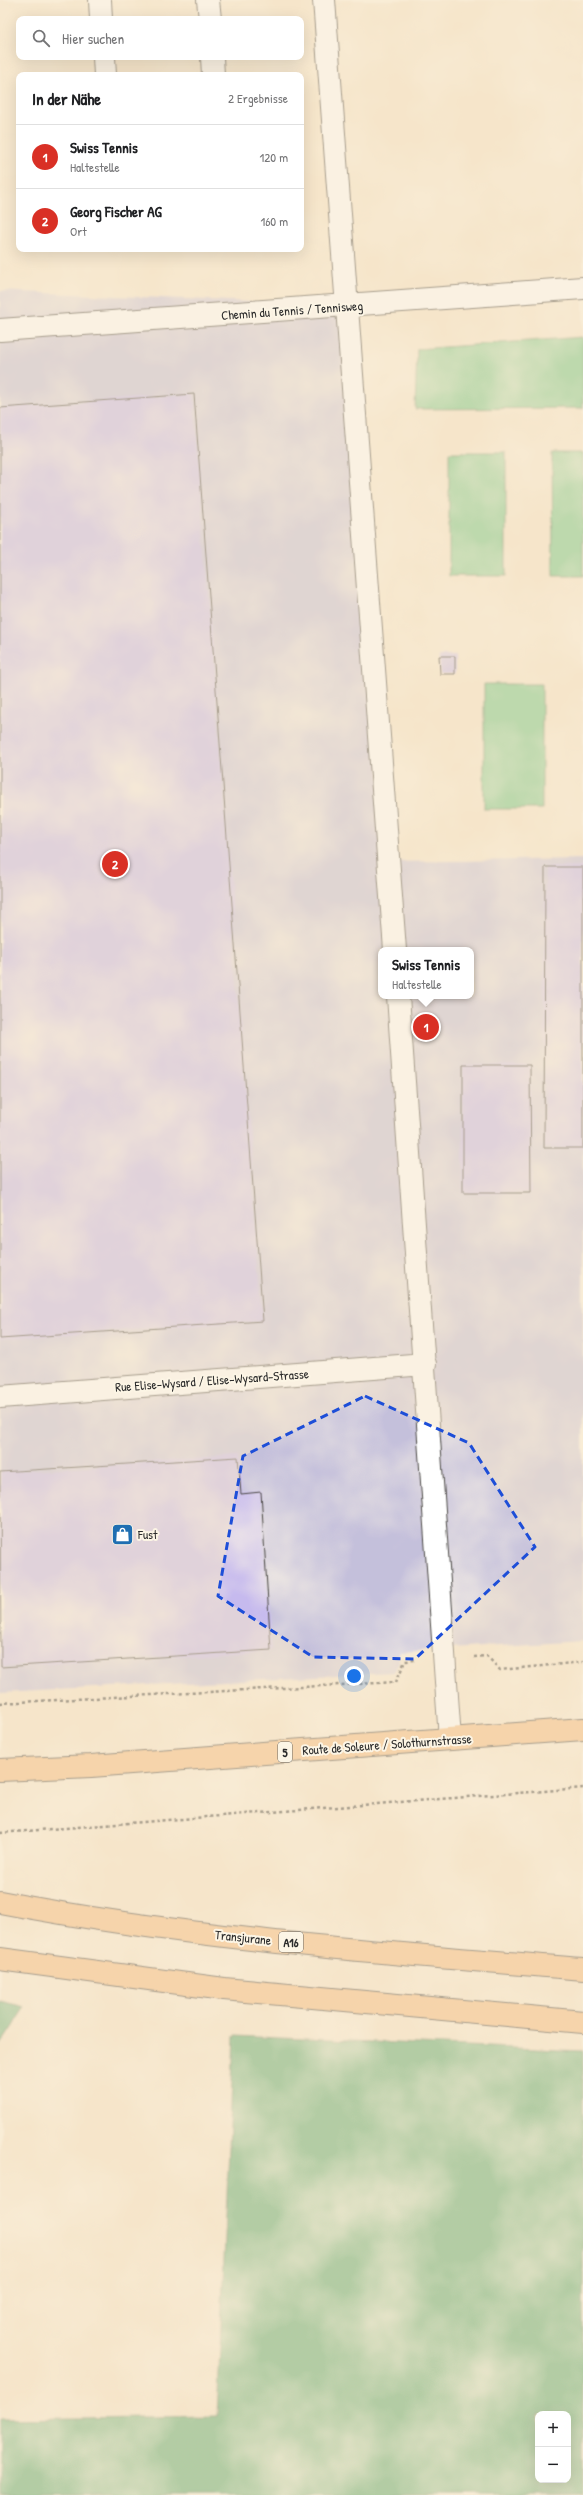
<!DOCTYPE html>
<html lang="de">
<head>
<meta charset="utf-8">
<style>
  :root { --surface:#fff; --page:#f6f6f6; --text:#202124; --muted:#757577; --line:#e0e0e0; --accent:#d93025 }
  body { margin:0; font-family:"Patrick Hand",sans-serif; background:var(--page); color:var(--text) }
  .controls { position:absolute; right:12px; bottom:12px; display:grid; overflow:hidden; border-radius:8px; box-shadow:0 4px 16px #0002 }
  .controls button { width:36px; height:36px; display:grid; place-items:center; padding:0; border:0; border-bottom:1px solid var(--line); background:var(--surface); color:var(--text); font:20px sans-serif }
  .you { position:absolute; left:354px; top:1676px; width:14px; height:14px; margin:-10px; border:3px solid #fff; border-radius:50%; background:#1a73e8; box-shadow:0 0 0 6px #1a73e833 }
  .badge { display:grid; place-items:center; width:26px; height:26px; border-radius:50%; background:var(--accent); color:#fff; font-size:13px; font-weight:700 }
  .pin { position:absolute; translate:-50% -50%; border:2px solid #fff; box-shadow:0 1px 4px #0006 }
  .popup { position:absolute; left:378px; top:947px; width:96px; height:52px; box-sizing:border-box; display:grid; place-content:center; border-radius:8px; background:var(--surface); filter:drop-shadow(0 1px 3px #0005); font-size:13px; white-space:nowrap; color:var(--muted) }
  .popup b { font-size:15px; color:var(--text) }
  .popup::after { content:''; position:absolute; left:50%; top:100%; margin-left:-8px; border:8px solid transparent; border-top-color:var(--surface) }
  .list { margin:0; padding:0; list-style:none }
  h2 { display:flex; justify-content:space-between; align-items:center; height:52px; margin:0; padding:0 16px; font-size:17px }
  h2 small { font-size:13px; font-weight:400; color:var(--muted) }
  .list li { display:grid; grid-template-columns:26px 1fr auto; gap:12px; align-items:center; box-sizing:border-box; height:64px; padding:0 16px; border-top:1px solid var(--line) }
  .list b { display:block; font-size:15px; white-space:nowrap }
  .list p { margin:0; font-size:13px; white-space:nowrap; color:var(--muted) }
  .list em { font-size:13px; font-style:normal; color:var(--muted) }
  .icon { flex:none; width:22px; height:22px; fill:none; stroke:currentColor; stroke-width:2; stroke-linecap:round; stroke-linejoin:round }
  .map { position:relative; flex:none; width:583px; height:2495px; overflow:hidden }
  .search { position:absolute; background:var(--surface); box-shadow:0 4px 16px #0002; left:16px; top:16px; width:288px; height:44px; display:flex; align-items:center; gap:10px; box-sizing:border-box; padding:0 14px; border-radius:8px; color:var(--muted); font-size:15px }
  .panel { position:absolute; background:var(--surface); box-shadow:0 4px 16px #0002; left:16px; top:72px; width:288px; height:180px; border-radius:8px }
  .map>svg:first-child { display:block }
  .industrial { fill:#c4c0db; fill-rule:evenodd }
  .green { fill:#79c98a; stroke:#527a5a }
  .forest { fill:#62ad76; stroke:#466c50; fill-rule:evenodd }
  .building { fill:#c6baee }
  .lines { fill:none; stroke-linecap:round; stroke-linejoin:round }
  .minor-casing { stroke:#494743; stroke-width:24 }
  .major-casing { stroke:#494743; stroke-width:24 }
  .highway-casing { stroke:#494743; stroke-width:24 }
  .path { stroke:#494743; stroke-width:2.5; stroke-dasharray:3 3; stroke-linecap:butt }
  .minor { stroke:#fff; stroke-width:22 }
  .major { stroke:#f5bf86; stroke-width:22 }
  .highway { stroke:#f5bf86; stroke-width:22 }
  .marked { fill:none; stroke:#1d4ed8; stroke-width:3; stroke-dasharray:8 5; stroke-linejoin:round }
  .labels { text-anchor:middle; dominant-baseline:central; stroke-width:4; stroke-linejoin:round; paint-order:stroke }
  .shield { fill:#fcf5e5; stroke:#6a6863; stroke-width:1 }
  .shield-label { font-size:12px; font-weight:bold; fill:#2b2b2b }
  .street-label { font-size:13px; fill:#2b2b2b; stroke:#fcf5e5 }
  .poi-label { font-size:13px; fill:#2b2b2b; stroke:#fcf5e5; text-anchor:start }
</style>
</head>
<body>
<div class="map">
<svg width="583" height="2495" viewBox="0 0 583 2495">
  <rect width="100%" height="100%" fill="#fcf5e5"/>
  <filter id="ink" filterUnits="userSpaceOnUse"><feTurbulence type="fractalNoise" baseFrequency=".025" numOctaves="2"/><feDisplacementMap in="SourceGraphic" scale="8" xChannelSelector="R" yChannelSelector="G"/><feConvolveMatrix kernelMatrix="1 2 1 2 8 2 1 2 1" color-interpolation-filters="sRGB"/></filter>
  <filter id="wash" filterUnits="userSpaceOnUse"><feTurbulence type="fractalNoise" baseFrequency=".012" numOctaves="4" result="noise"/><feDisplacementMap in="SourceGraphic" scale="16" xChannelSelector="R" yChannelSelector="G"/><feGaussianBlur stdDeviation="0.9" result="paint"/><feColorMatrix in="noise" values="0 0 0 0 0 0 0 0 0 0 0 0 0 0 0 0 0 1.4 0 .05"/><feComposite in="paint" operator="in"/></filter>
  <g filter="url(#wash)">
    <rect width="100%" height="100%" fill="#f6e5cb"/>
    <path class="industrial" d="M0,291L346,306L386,862L583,859V1641L399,1652V1663L394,1672L0,1693ZM381,950H471V996H381Z"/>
    <path class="green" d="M583,337V408L415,409L417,349Z
      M449,452H506V576H449Z
      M552,453H583V576H553Z
      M484,684H542V809H484Z"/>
    <path class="forest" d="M0,2001L25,2007L0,2045Z
      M234,2036L583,2051V2495H0V2419L217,2416ZM538,2414H568V2480H538Z"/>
    <g id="blocks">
      <path class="building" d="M194,394L263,1321L0,1339V408Z
        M439,656H455V674H440Z
        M545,867H583V1148H544Z
        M463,1065H530L531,1193H463Z
        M238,1457L241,1494L261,1492L271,1650L1,1667L0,1472Z"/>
    </g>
  </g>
  <g filter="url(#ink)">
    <use href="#blocks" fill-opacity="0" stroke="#494743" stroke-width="1"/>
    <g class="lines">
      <defs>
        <path id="minor" d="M100,0L101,19
          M208,0L210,19
          M324,0L395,950
          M104,57L105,75
          M212,57L213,75
          M0,330L583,288
          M398,996L450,1739
          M0,1397L425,1364"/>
        <path id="major" d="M0,1770L91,1766L583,1729"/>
        <path id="highway" d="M0,1902C192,1939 388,1953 583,1969
          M0,1959L224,1989L583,2022"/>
      </defs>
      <use href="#minor" class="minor-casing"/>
      <use href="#major" class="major-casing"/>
      <use href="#highway" class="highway-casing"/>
      <path class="path" d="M474,1657L487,1656L500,1670L583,1662
        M0,1703L396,1682L405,1661L415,1660
        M0,1833L583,1788"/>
      <use href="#minor" class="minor"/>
      <use href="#major" class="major"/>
      <use href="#highway" class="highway"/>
    </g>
  </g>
  <path d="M0 0H583V2495H0ZM365,1396L469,1443L535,1547L415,1659L313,1657L218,1596L243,1456Z" fill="#f6e5cb" fill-opacity=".55" fill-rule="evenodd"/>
  <path class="marked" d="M365,1396L469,1443L535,1547L415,1659L313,1657L218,1596L243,1456Z"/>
  <defs>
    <symbol id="shop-square" viewBox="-11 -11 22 22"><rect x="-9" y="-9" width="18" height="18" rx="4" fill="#1f6fb2" stroke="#fcf5e5"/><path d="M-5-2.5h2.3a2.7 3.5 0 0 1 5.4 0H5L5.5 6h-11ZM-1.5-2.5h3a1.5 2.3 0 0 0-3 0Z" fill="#fff"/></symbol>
  </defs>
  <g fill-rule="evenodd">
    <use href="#shop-square" x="110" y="1522" width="25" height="25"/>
  </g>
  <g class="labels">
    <g class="shield">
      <rect x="278" y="1742" width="14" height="20" rx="3"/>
      <rect x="279" y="1932" width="24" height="20" rx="3"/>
    </g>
    <g class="shield-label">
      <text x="285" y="1752">5</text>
      <text x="291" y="1942">A16</text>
    </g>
    <g class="street-label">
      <text transform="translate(292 310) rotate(-4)">Chemin du Tennis / Tennisweg</text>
      <text transform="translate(212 1380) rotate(-4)">Rue Elise-Wysard / Elise-Wysard-Strasse</text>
      <text transform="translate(387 1744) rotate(-4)">Route de Soleure / Solothurnstrasse</text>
      <text transform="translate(243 1937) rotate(6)">Transjurane</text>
    </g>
    <g class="poi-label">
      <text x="138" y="1534">Fust</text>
    </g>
  </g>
</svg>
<div class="controls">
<button>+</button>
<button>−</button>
</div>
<div class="you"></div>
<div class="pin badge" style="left:426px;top:1027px">1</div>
<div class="popup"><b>Swiss Tennis</b>Haltestelle</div>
<div class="pin badge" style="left:115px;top:864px">2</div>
<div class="search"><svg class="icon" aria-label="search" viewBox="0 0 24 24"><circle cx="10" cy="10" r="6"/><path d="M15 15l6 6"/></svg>Hier suchen</div>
<section class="panel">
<h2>In der Nähe<small>2 Ergebnisse</small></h2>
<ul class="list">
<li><span class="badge">1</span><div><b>Swiss Tennis</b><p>Haltestelle</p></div><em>120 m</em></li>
<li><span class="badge">2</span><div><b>Georg Fischer AG</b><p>Ort</p></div><em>160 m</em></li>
</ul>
</section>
</div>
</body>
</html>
